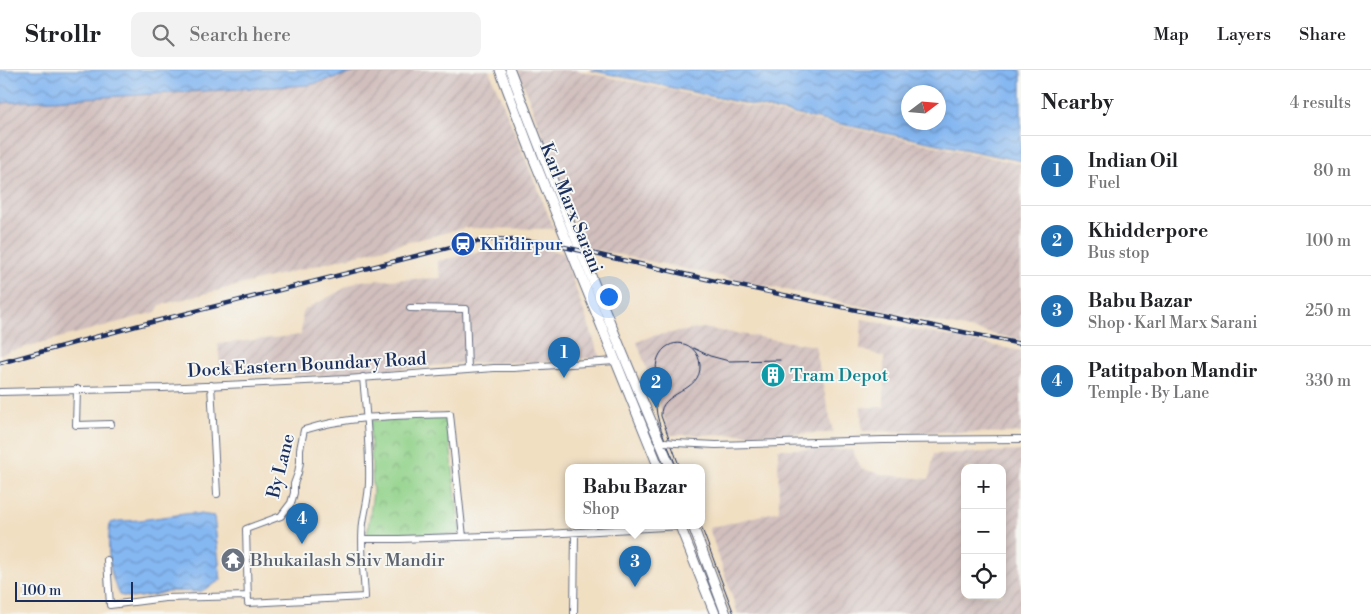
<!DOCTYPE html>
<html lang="en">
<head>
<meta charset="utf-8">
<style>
  :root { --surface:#fff; --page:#f2f2f2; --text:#202124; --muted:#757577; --line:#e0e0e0; --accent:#1f6fb2 }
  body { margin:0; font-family:"Libre Bodoni",serif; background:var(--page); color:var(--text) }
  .controls { position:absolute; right:15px; bottom:15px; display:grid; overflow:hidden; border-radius:10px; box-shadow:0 2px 12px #0003 }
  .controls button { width:45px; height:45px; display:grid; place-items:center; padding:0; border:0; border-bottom:1px solid var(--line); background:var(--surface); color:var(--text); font:25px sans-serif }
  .compass { position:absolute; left:901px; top:15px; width:45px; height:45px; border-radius:50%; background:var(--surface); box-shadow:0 2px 12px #0003; rotate:74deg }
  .scale { position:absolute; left:15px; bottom:12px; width:118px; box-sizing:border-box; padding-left:5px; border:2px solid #1b2f5e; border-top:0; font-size:14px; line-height:18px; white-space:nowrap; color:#1b2f5e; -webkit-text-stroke:4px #f6f6f2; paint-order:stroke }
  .you { position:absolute; left:608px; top:226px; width:18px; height:18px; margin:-12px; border:4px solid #fff; border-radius:50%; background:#1a73e8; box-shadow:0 0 0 8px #1a73e833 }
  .badge { display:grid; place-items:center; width:32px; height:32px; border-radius:50%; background:var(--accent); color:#fff; font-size:16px; font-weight:700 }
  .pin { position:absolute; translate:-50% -41px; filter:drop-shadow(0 1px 2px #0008) }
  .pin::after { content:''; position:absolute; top:26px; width:18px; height:15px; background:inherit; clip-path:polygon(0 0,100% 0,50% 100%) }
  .popup { position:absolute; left:565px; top:394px; width:140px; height:65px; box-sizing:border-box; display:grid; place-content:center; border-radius:10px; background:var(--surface); filter:drop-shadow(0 1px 4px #0005); font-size:16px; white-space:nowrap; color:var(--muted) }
  .popup b { font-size:19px; color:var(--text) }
  .popup::after { content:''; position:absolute; left:50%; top:100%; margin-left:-10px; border:10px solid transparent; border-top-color:var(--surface) }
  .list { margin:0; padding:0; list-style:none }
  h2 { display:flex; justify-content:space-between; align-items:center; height:65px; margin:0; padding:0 20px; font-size:21px }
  h2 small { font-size:16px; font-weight:400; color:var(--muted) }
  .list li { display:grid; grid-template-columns:32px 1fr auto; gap:15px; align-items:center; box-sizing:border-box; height:70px; padding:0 20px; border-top:1px solid var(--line) }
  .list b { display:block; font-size:19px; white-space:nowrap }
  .list p { margin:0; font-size:16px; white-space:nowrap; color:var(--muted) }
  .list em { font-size:16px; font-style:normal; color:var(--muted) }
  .icon { flex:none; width:28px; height:28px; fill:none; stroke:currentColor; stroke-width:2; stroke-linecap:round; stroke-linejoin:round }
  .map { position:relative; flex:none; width:1021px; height:544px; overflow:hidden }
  header { display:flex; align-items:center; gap:30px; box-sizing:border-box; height:70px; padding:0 25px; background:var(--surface); border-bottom:1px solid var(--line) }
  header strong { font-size:24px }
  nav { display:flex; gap:28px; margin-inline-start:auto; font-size:18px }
  .search { width:350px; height:45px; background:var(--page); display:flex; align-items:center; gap:12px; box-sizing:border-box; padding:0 18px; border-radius:10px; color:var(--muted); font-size:19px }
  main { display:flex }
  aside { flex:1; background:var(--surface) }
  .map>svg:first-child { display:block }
  .industrial { fill:url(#industrial-furrows); fill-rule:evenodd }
  .park { fill:url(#park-crowns); stroke:#568073 }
  .water { fill:url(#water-waves); stroke:#5073a8; fill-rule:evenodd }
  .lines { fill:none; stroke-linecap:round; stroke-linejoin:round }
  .street-casing { stroke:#666d81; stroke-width:8 }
  .secondary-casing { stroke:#666d81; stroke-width:11 }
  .street { stroke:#fff; stroke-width:6 }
  .secondary { stroke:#fff; stroke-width:9 }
  .tram { stroke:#1b2f5e; stroke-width:1 }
  .rail-casing { stroke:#1b2f5e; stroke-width:4.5 }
  .rail { stroke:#f6f6f2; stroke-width:2.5; stroke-dasharray:8; stroke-linecap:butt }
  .street-bridge-casing { stroke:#666d81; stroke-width:8; stroke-linecap:butt }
  .street-bridge { stroke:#fff; stroke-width:6 }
  .labels { text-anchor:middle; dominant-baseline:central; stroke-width:4; stroke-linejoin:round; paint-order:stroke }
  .street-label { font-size:18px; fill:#1b2f5e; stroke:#f6f6f2 }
  .transit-label { font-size:18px; fill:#164399; stroke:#f6f6f2; text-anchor:start }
  .culture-label { font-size:18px; fill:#0d838f; stroke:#f6f6f2; text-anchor:start }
  .worship-label { font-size:18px; fill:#5b616d; stroke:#f6f6f2; text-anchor:start }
</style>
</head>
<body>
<header>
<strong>Strollr</strong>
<div class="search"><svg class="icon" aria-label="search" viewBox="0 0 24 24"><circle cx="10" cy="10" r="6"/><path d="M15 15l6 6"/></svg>Search here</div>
<nav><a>Map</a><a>Layers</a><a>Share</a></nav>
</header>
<main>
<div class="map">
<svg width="1021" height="544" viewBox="0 0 1021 544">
  <defs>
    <pattern id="industrial-furrows" width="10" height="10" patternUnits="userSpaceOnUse" patternTransform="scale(1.25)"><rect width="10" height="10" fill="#d1bfbd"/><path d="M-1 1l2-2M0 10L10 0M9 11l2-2" fill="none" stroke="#b3a4a5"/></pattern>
    <pattern id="park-crowns" width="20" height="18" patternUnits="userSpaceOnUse" patternTransform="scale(1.25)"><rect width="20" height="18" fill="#90d188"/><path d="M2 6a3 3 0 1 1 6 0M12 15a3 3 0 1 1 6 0" fill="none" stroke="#75aa72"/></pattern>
    <pattern id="water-waves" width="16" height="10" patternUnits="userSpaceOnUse" patternTransform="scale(1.25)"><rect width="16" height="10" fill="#85b7f1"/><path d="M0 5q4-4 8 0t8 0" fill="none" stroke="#6c95c6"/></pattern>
  </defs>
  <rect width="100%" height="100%" fill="#f6f6f2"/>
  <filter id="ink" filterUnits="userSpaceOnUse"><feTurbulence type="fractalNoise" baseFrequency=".02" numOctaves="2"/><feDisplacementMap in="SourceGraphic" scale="10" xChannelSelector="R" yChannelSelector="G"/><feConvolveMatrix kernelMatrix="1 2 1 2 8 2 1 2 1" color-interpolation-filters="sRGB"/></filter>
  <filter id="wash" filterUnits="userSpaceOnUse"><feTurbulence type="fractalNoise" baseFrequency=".0096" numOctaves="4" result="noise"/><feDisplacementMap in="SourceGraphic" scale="20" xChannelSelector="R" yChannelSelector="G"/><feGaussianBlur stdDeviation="1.12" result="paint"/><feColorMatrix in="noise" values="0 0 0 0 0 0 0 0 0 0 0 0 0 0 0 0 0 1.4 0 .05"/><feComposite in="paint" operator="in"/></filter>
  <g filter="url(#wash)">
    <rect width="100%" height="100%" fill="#f1dfc2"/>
    <path class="industrial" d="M363,0H489L554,159L464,158L160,235L156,242L0,284V33L309,15Z
      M518,0H575L1021,94V270L583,177L573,146Z
      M525,175L563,183L600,287L542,292L461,293L414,298L326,305H221L218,274L301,265L303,241L358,211L441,208L437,191L499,178Z
      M862,249L1021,281V363L862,361L861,337H884V287L860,279Z
      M703,258L815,276L833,363L670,365L637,272L652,266Z
      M778,379L852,380L862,399L884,405L929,409L934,384L1021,381V544H738L709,458L779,441ZM965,398H1002V525H965Z"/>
    <path class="park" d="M447,345L460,464L367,466L373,423L370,351Z"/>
    <path class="water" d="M0,0H363L309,15L0,33Z
      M590,0H1021V91L826,51ZM938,22V52H908V22Z
      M192,443L214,446L221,510L200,522L168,521L155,525L132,528L119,525C108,500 107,480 110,453L119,451L140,450Z"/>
  </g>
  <g filter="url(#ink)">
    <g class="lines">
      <defs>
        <path id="street" d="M410,238L466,239L468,300
          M363,307C366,342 370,377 369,412C369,426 365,439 363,453C360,477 364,503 365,527L248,533L246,459L281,446L291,433L294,423V414L298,403L300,392V379L304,360C350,345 402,346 450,344L463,467
          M211,315L217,424
          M77,319L76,355L111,354
          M0,322L163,318L347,309L494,298H513L615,291
          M676,373L716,375L883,370L1021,369
          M362,469H399L547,464L681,456
          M107,490L110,535L165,528L248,526
          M574,544L575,462"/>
        <path id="secondary" d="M500,0L533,87L659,398
          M510,0C561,134 615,267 671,398
          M680,456L715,544
          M693,456L726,544"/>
      </defs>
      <use href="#street" class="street-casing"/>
      <use href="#secondary" class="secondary-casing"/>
      <use href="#street" class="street"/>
      <use href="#secondary" class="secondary"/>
      <path class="tram" d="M693,278L710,286L729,291L780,290
        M677,398C670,380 657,355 656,337C656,330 658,324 658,318C658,308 654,298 658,288C667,265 698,270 700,295C702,323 659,321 661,346L680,398
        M701,456L734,544"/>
      <defs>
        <path id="rail" d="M0,293L136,256L412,187L463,174L495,169L528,171L551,174L706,209L1021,274"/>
      </defs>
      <use href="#rail" class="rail-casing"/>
      <use href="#rail" class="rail"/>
      <defs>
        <path id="street-bridge" d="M665,372L676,373"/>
      </defs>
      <use href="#street-bridge" class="street-bridge-casing"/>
      <use href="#street-bridge" class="street-bridge"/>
    </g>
  </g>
  <defs>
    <symbol id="station-disc" viewBox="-11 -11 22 22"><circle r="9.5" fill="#1a4fb4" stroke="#f6f6f2"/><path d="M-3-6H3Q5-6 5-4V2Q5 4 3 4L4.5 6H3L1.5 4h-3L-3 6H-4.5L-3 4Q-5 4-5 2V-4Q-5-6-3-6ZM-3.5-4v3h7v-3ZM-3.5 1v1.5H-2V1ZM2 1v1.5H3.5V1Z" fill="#fff"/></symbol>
    <symbol id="building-disc" viewBox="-11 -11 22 22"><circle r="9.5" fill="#0f9aa8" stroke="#f6f6f2"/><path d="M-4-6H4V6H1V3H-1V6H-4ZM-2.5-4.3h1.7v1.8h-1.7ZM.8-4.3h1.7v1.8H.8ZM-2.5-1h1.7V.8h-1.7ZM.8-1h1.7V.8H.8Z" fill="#fff"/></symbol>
    <symbol id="temple-disc" viewBox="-11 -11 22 22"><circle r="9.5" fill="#6b7280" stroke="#f6f6f2"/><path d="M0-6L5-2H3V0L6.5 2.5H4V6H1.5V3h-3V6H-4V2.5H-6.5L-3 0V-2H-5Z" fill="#fff"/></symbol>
  </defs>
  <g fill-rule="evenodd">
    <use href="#station-disc" x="449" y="160" width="28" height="28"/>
    <use href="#building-disc" x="759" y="291" width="28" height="28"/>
    <use href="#temple-disc" x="219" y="476" width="28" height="28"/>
  </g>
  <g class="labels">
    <g class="street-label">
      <text transform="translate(571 138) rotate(68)">Karl Marx Sarani</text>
      <text transform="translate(307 295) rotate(-3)">Dock Eastern Boundary Road</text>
      <text transform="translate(281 396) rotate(-76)">By Lane</text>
    </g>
    <g class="transit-label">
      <text x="480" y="174">Khidirpur</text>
    </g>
    <g class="culture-label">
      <text x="790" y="305">Tram Depot</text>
    </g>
    <g class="worship-label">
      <text x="250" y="490">Bhukailash Shiv Mandir</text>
    </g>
  </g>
</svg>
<div class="controls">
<button>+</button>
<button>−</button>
<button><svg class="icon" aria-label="locate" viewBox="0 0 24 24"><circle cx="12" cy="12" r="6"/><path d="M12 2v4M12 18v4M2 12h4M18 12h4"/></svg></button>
</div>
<svg class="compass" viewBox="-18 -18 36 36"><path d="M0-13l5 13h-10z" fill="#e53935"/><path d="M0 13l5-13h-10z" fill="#757577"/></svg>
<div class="scale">100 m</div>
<div class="you"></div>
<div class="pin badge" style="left:564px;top:308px">1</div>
<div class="pin badge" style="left:656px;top:338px">2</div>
<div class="pin badge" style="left:635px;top:517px">3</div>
<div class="popup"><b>Babu Bazar</b>Shop</div>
<div class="pin badge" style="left:302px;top:474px">4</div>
</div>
<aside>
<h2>Nearby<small>4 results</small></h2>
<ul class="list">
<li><span class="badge">1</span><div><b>Indian Oil</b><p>Fuel</p></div><em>80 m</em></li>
<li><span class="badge">2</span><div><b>Khidderpore</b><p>Bus stop</p></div><em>100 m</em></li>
<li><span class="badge">3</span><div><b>Babu Bazar</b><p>Shop · Karl Marx Sarani</p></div><em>250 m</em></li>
<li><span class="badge">4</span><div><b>Patitpabon Mandir</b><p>Temple · By Lane</p></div><em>330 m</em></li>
</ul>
</aside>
</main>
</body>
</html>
